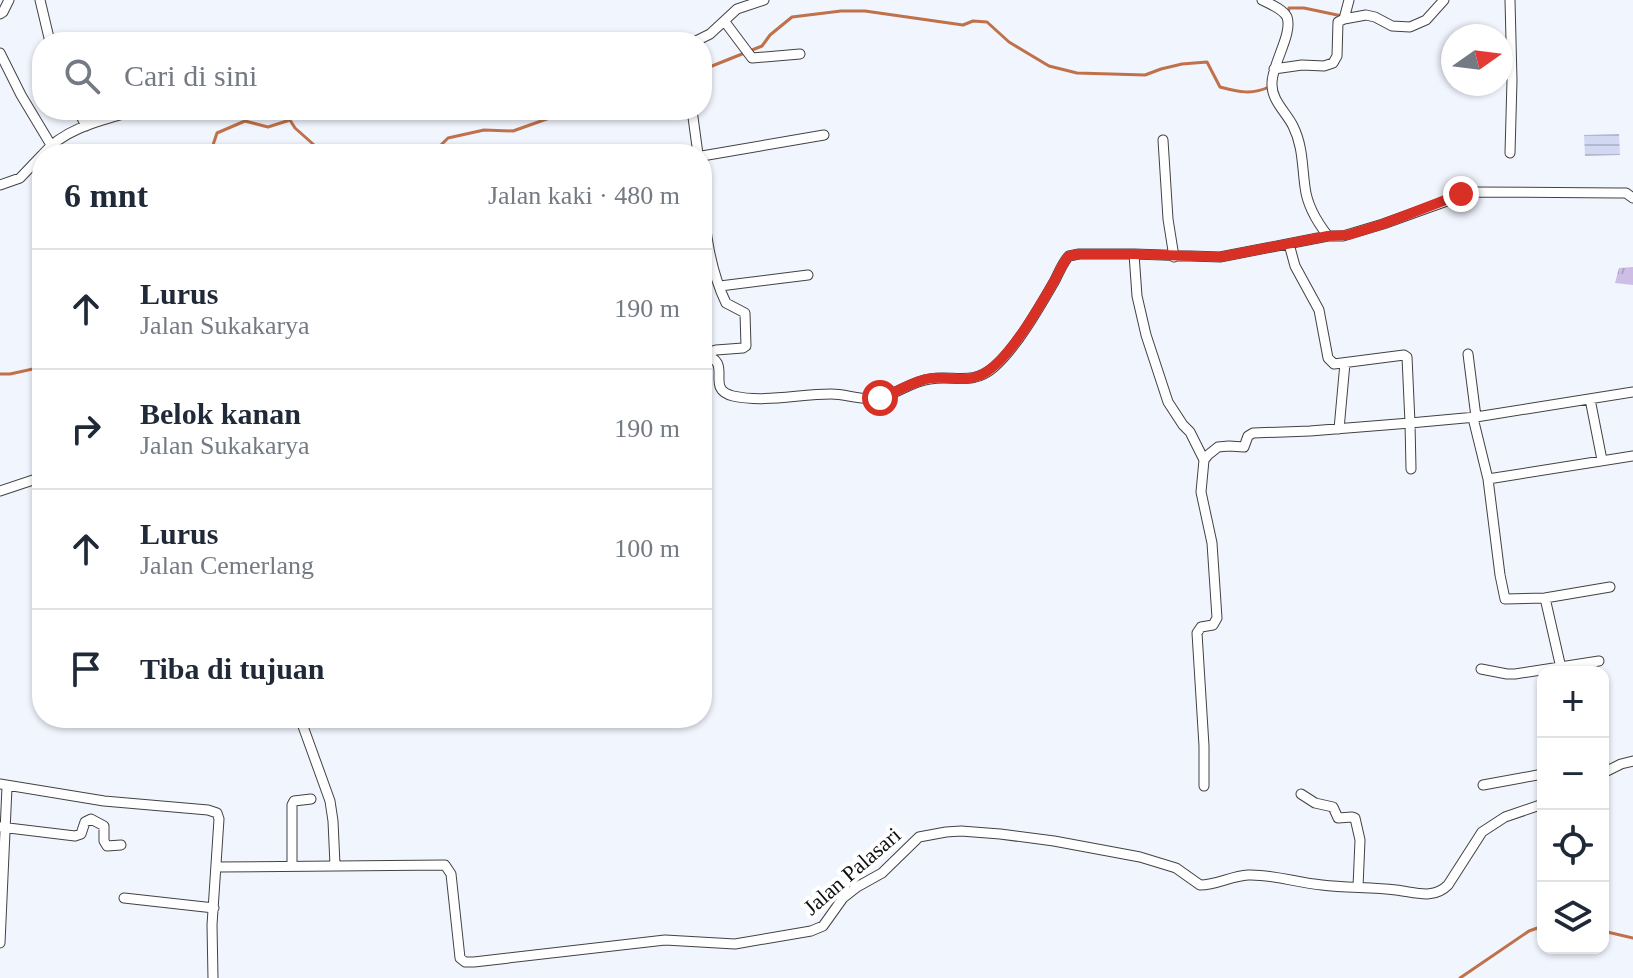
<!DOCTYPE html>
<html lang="id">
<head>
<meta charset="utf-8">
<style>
  :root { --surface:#fff; --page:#f2f2f3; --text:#1f2937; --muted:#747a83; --line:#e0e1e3 }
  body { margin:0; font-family:Georgia,serif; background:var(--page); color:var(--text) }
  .controls { position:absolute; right:24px; bottom:24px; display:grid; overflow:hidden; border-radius:16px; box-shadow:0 2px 6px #0004 }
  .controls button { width:72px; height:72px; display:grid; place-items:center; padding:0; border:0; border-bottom:2px solid var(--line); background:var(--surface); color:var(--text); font:40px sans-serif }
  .compass { position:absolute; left:1441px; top:24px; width:72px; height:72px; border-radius:50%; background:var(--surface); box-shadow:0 2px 6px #0004; rotate:76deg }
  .stop { position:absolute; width:24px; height:24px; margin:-18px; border:6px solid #d93025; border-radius:50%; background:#fff }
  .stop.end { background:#d93025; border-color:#fff; box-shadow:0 2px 8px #0008 }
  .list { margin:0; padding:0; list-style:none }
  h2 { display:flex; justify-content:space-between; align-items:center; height:104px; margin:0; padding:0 32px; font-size:34px }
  h2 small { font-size:26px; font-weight:400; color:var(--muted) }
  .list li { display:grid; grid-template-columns:52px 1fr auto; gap:24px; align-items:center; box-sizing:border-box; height:120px; padding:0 32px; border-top:2px solid var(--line) }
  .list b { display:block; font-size:30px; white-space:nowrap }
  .list p { margin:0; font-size:26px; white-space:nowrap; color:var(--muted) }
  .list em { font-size:26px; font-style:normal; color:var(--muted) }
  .icon { flex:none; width:44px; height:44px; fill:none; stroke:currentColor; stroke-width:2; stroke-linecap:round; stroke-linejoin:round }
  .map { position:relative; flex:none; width:1633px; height:978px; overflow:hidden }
  .search { position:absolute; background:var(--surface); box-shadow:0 2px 6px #0004; left:32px; top:32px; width:680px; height:88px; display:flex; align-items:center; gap:20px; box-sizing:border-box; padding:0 28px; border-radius:32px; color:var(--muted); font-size:30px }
  .panel { position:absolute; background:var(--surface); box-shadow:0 2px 6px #0004; left:32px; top:144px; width:680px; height:584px; border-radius:32px }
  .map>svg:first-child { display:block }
  .farmland { fill:url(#farmland-rules) }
  .grass { fill:url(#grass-tufts) }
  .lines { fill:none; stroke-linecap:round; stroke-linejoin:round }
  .stream { stroke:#c07149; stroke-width:3 }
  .street-casing { stroke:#424242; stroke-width:11 }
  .street { stroke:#fff; stroke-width:9 }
  .route { stroke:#d93025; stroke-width:10 }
  .labels { text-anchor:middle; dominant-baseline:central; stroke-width:8; stroke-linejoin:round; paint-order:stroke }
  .street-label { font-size:22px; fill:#0f0f0f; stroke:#fff }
</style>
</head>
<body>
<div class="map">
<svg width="1633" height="978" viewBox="0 0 1633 978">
  <defs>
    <pattern id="farmland-rules" width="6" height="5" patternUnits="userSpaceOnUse" patternTransform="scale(2)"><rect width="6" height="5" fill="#d3d8f2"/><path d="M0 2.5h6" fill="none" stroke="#b4b8ce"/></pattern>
    <pattern id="grass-tufts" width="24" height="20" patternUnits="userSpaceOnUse" patternTransform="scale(2)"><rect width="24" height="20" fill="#cebee5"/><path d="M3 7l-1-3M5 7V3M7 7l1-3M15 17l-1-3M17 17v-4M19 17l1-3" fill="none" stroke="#b0a2c3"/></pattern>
  </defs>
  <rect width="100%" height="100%" fill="#f1f5fe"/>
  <path class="farmland" d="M1619,134L1620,155L1585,156L1584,135Z"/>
  <path class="grass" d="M1633,267V285L1615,283L1619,268Z"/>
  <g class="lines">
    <path class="stream" d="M1288,14L1289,8H1304L1342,16
      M702,70L762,46L770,35L792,17L841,11H865L963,25L973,21L987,22L1009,42L1049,66L1077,73L1145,75L1161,69L1182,64L1207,62L1220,87C1239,92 1252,95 1269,87
      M210,154L217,133L245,121L268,127L290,120L295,128L322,152L327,154
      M418,154L436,150L448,138L484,130L513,131L558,115L601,110
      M0,374H10L42,367
      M1603,931L1633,938
      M1460,978L1529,931L1543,926"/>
    <defs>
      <path id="street" d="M40,0L50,42
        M1262,0C1270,4 1283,9 1287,17C1293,34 1272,64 1272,83C1271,100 1286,112 1293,126C1303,146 1302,166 1305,187C1307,205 1317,222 1328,236H1343L1383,224L1472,192L1619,193H1626L1633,198
        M0,14L3,12L9,0
        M1344,19L1366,15L1375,17L1392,26L1410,27L1426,20L1444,0
        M725,22L752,58L800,54
        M437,42L557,38L584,42
        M694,42L710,34L737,9L764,0
        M0,53L21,95L51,145
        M1274,69L1302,65L1324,66L1333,63L1337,56L1338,22L1344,19L1349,0
        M78,110L86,126
        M692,110L698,154
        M1163,140L1168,219L1174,257
        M1510,153L1512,80L1510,0
        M43,154C66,127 104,120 137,110
        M702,156L824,135
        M0,185L20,178L42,155
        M702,193C705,230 710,270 726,303L745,313L746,346L743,348L716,350L702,355
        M1289,244L1295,266L1319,310L1328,358L1334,364L1404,355L1407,357L1410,423L1476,417L1633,392
        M1134,254L1137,296L1146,335L1168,402L1183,425L1190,432L1204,460
        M720,286L808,275
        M1468,354L1476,417
        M702,355C736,360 703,389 733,396C765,403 799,394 831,394C847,394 862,401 879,398C897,394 912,381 930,379C955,375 972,386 994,367C1016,348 1039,308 1054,282C1059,273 1062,263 1069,256L1079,254H1134L1220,257L1328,236
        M1590,399L1602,460
        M1473,418L1488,479L1500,575L1505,599L1545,598L1610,587
        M1339,429L1345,363
        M1488,479L1633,456
        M0,491L42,477
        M1545,598L1561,668
        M1481,669L1507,674H1515L1599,661
        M300,718L330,801L333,821L335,865
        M1603,773L1621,764L1633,761
        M0,784L104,801L208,810L217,813L219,819L212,925L213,978
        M1483,785L1543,774
        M1204,786V746L1197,633L1201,627L1213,625L1217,618L1212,543L1201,492L1204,460L1208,455L1218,447L1229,446L1244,447L1248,436L1253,433L1310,431L1410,423L1411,469
        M1301,794L1315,803L1333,807L1338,818L1352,817L1355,818L1360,840L1358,887
        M0,827L75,836L81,834L85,822L91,819L104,826V841L107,846L121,845
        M292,866V805L294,801L311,799
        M217,867L445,865L451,874L460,958L465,962H474L665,940L735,944L811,931L823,926L843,898L857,887L882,873L919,837L946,832L961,831L1000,834L1054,841L1140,857L1176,868L1200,885C1217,885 1231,876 1248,875C1272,874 1298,883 1322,885C1346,888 1371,887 1396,890C1415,892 1433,900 1448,885L1482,832L1505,817L1543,804
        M124,898L214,908
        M0,943L7,787"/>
    </defs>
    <use href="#street" class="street-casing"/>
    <use href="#street" class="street"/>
  </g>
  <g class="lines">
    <path class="route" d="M880,398C898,392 914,380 932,378C950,376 964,383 981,375C1008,362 1038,309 1053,283C1059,274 1062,263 1069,256L1079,254H1134L1220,257L1328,236L1348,235L1383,224L1461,194"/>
  </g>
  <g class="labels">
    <g class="street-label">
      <text transform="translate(852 871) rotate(-41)">Jalan Palasari</text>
    </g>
  </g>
</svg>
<div class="controls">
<button>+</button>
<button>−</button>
<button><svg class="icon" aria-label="locate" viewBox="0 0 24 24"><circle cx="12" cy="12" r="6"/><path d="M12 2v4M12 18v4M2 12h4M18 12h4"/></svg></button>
<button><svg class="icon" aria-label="layers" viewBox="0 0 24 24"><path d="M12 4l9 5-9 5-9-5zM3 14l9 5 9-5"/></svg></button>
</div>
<svg class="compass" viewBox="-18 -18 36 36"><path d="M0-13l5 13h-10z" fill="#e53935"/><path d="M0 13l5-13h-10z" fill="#747a83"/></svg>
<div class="stop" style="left:880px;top:398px"></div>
<div class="stop end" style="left:1461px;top:194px"></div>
<div class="search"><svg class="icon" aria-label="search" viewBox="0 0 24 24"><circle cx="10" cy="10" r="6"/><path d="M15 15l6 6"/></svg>Cari di sini</div>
<section class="panel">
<h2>6 mnt<small>Jalan kaki · 480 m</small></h2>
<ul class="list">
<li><svg class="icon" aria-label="ahead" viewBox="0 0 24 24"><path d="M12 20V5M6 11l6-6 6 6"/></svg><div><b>Lurus</b><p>Jalan Sukakarya</p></div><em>190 m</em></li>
<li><svg class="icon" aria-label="right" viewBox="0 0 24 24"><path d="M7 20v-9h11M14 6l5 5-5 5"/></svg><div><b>Belok kanan</b><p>Jalan Sukakarya</p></div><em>190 m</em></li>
<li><svg class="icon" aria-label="ahead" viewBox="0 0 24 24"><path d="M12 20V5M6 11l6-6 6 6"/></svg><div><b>Lurus</b><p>Jalan Cemerlang</p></div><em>100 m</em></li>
<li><svg class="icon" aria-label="arrive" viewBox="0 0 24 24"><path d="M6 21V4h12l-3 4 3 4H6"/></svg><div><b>Tiba di tujuan</b></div></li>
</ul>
</section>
</div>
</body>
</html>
